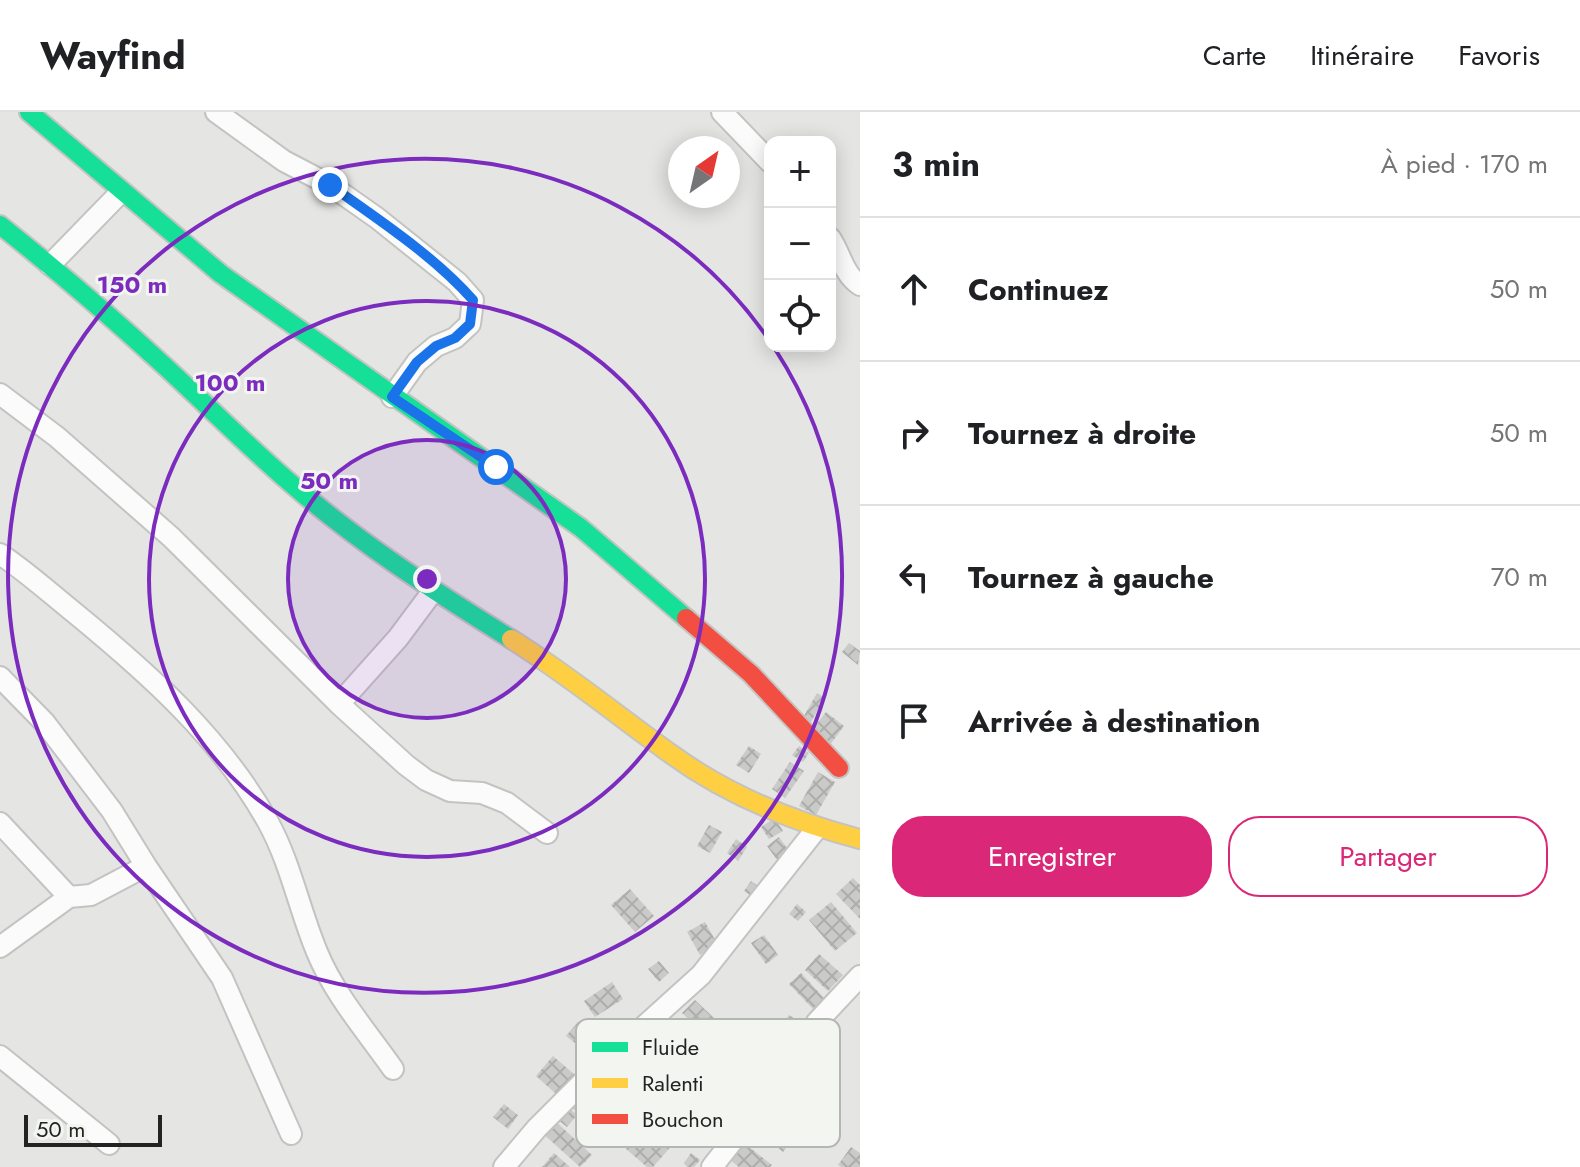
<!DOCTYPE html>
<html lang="fr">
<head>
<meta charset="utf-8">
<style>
  :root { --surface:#fff; --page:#f6f6f6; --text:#202124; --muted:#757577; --line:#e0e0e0; --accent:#db2777 }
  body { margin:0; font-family:Jost,sans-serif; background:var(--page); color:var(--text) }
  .controls { position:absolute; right:24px; top:24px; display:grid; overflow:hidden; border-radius:16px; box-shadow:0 4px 20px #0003 }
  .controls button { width:72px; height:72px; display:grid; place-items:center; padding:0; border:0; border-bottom:2px solid var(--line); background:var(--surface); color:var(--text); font:40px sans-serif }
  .compass { position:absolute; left:668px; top:24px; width:72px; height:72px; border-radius:50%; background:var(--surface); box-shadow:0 4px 20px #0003; rotate:34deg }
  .scale { position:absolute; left:24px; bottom:20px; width:138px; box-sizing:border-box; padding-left:8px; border:4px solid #232422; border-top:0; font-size:22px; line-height:28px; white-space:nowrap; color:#232422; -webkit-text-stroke:6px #f2f5f0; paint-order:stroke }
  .stop { position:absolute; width:24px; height:24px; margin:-18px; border:6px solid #1a73e8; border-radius:50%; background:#fff }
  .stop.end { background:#1a73e8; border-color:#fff; box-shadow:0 2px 8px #0008 }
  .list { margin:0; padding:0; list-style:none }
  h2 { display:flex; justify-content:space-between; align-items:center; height:104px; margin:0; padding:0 32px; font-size:34px }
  h2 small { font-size:26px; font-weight:400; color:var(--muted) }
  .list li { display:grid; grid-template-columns:52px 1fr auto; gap:24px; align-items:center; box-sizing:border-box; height:144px; padding:0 32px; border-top:2px solid var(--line) }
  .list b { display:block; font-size:30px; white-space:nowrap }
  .list em { font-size:26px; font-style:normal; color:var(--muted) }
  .actions { display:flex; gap:16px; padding:24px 32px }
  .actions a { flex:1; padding:18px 0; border:2px solid var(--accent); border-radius:32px; text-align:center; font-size:28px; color:var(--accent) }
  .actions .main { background:var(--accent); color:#fff }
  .icon { flex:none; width:44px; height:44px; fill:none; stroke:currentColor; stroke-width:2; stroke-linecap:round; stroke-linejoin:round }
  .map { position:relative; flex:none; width:860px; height:1055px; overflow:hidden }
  header { display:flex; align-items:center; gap:48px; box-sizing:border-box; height:112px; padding:0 40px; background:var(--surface); border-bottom:2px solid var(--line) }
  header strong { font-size:38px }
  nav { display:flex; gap:44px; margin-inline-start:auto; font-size:28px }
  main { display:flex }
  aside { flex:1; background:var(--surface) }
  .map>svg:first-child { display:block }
  .building { fill:url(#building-cross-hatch) }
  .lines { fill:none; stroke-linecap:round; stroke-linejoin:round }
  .street-casing { stroke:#c3c3c1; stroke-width:24 }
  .fast-casing { stroke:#c3c3c1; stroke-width:22 }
  .slow-casing { stroke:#c3c3c1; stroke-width:22 }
  .jam-casing { stroke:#c3c3c1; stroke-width:22 }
  .street { stroke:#fbfbfb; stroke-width:20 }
  .fast { stroke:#16e098; stroke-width:18 }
  .slow { stroke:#ffcf43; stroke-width:18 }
  .jam { stroke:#f24e42; stroke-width:18 }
  .route { stroke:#1a73e8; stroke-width:10 }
  .ring { fill:none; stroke:#7b2cbf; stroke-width:4 }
  .key { fill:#f2f5f0; stroke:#b4b6b2; stroke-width:2 }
  .key-label { font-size:22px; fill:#232422 }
  .centre { fill:#7b2cbf; stroke:#f2f5f0; stroke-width:4 }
  .ring-label { font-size:24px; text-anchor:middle; font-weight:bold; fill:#7b2cbf; stroke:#f2f5f0; stroke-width:6; stroke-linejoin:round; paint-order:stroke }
</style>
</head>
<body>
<header>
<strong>Wayfind</strong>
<nav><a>Carte</a><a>Itinéraire</a><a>Favoris</a></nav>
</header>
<main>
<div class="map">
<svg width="860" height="1055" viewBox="0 0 860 1055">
  <defs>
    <pattern id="building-cross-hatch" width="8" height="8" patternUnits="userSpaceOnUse" patternTransform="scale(2)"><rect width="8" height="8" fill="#cacbc9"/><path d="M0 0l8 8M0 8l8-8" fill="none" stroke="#adaeac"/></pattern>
  </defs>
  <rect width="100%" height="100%" fill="#e5e6e4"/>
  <path class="building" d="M849,531L860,539L858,553L842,540Z
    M817,581L825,586L808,615L800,611Z
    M826,600L844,614L829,634L810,620Z
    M749,634L761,642L749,661L736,653Z
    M799,634L809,641L803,650L792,643Z
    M790,650L804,659L785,686L772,677Z
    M818,660L835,670L816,703L799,694Z
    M775,706L783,719L769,727L761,715Z
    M709,713L722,720L710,741L697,734Z
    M779,725L792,743L780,752L767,734Z
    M736,727L747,735L738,749L727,741Z
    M853,766L860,773V807L836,782Z
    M751,769L761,776L754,786L744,779Z
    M630,777L654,804L635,820L611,793Z
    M831,790L857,821L835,839L809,808Z
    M797,792L806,800L798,809L789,802Z
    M705,810L718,833L700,843L687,820Z
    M764,823L778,843L766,852L751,831Z
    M819,842L843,863L828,879L805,858Z
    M659,849L669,861L659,870L648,857Z
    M801,861L824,886L813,897L789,872Z
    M612,870L623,887L595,905L584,889Z
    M695,888L714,906L701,919L682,901Z
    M789,903L800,910L793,921L782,914Z
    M578,910L605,932L594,946L566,924Z
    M553,944L574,962L556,982L536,964Z
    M575,981L584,987L576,999L566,992Z
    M564,991L577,1003L567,1015L553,1004Z
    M504,992L518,1003L508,1017L493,1005Z
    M768,1004L793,1027L783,1040L756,1017Z
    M552,1006L592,1043L580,1055L540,1019Z
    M651,1009L675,1030L653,1055H647L626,1037Z
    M744,1031L772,1053L770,1055H739L730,1048Z
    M851,1035L860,1041V1055H841L838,1053Z
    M554,1041L570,1055H542Z
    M691,1041L700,1048L694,1055H688L684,1051Z"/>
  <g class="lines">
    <defs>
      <path id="street" d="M216,0L284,49L330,73L377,106L457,170L473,188L470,212L455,226L436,234L417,250L392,285
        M722,0L770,50
        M830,126C841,142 843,162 860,173
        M50,153L121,80
        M0,282L57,325L171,425L339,592L406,653L426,668L450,679L482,681L507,691L547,721
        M0,442C27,460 51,482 76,502C149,562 221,626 268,710C291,752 299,797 317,840C334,882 367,920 393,957
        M0,565L45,611L112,699L146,754L222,866L291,1022
        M339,592L398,526L433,479
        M0,711L69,785
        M0,835L69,785L91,783L146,754
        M0,944L109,1032
        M504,1055L537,1016L588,965L701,863L817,716
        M712,1055L768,984L817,910L860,864"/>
      <path id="fast" d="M29,0L221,162L581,416L686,506
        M0,113C54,156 107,201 158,248C201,287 243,330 287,368C356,429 434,479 511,527"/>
      <path id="slow" d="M511,527C567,562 618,604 671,642C726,682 794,710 860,727"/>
      <path id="jam" d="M686,506L751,562L839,656"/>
    </defs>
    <use href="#street" class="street-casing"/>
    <use href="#fast" class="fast-casing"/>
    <use href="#slow" class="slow-casing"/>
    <use href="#jam" class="jam-casing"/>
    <use href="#street" class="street"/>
    <use href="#fast" class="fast"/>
    <use href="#slow" class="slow"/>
    <use href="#jam" class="jam"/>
  </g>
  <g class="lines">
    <path class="route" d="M330,73C379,108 433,143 473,188L470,212L455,226L436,234L417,250L392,285L496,355"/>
  </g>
  <circle cx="427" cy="467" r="139" fill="#7b2cbf" fill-opacity=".12"/>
  <g class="ring">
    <circle cx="427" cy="467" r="139"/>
    <circle cx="427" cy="467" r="278"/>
    <path d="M775 237A417 417 0 1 1 769 228"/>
  </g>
  <rect x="576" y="907" width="264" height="128" rx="12" class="key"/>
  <rect x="592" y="930" width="36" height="10" fill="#16e098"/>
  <rect x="592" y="966" width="36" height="10" fill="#ffcf43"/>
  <rect x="592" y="1002" width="36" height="10" fill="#f24e42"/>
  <g class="key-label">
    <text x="642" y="943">Fluide</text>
    <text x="642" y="979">Ralenti</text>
    <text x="642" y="1015">Bouchon</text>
  </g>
  <circle cx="427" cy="467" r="12" class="centre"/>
  <g class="ring-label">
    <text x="132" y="181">150 m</text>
    <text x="230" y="279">100 m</text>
    <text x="329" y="377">50 m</text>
  </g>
</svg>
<div class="controls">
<button>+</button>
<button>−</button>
<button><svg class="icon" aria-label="locate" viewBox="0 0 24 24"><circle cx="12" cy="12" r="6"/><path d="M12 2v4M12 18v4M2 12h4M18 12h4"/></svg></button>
</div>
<svg class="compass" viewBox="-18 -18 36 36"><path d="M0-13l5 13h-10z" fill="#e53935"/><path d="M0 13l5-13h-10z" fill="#757577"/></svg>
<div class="scale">50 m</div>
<div class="stop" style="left:496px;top:355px"></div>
<div class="stop end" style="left:330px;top:73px"></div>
</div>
<aside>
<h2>3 min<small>À pied · 170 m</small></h2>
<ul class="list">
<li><svg class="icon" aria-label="ahead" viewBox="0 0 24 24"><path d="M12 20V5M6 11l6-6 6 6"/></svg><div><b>Continuez</b></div><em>50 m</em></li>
<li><svg class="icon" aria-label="right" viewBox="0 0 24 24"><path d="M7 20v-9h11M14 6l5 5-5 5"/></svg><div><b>Tournez à droite</b></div><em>50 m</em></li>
<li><svg class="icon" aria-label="left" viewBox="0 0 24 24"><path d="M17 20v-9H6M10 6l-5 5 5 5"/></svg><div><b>Tournez à gauche</b></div><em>70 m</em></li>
<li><svg class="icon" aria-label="arrive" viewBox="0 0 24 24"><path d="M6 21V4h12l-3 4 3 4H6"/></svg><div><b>Arrivée à destination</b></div></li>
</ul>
<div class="actions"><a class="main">Enregistrer</a><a>Partager</a></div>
</aside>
</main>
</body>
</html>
